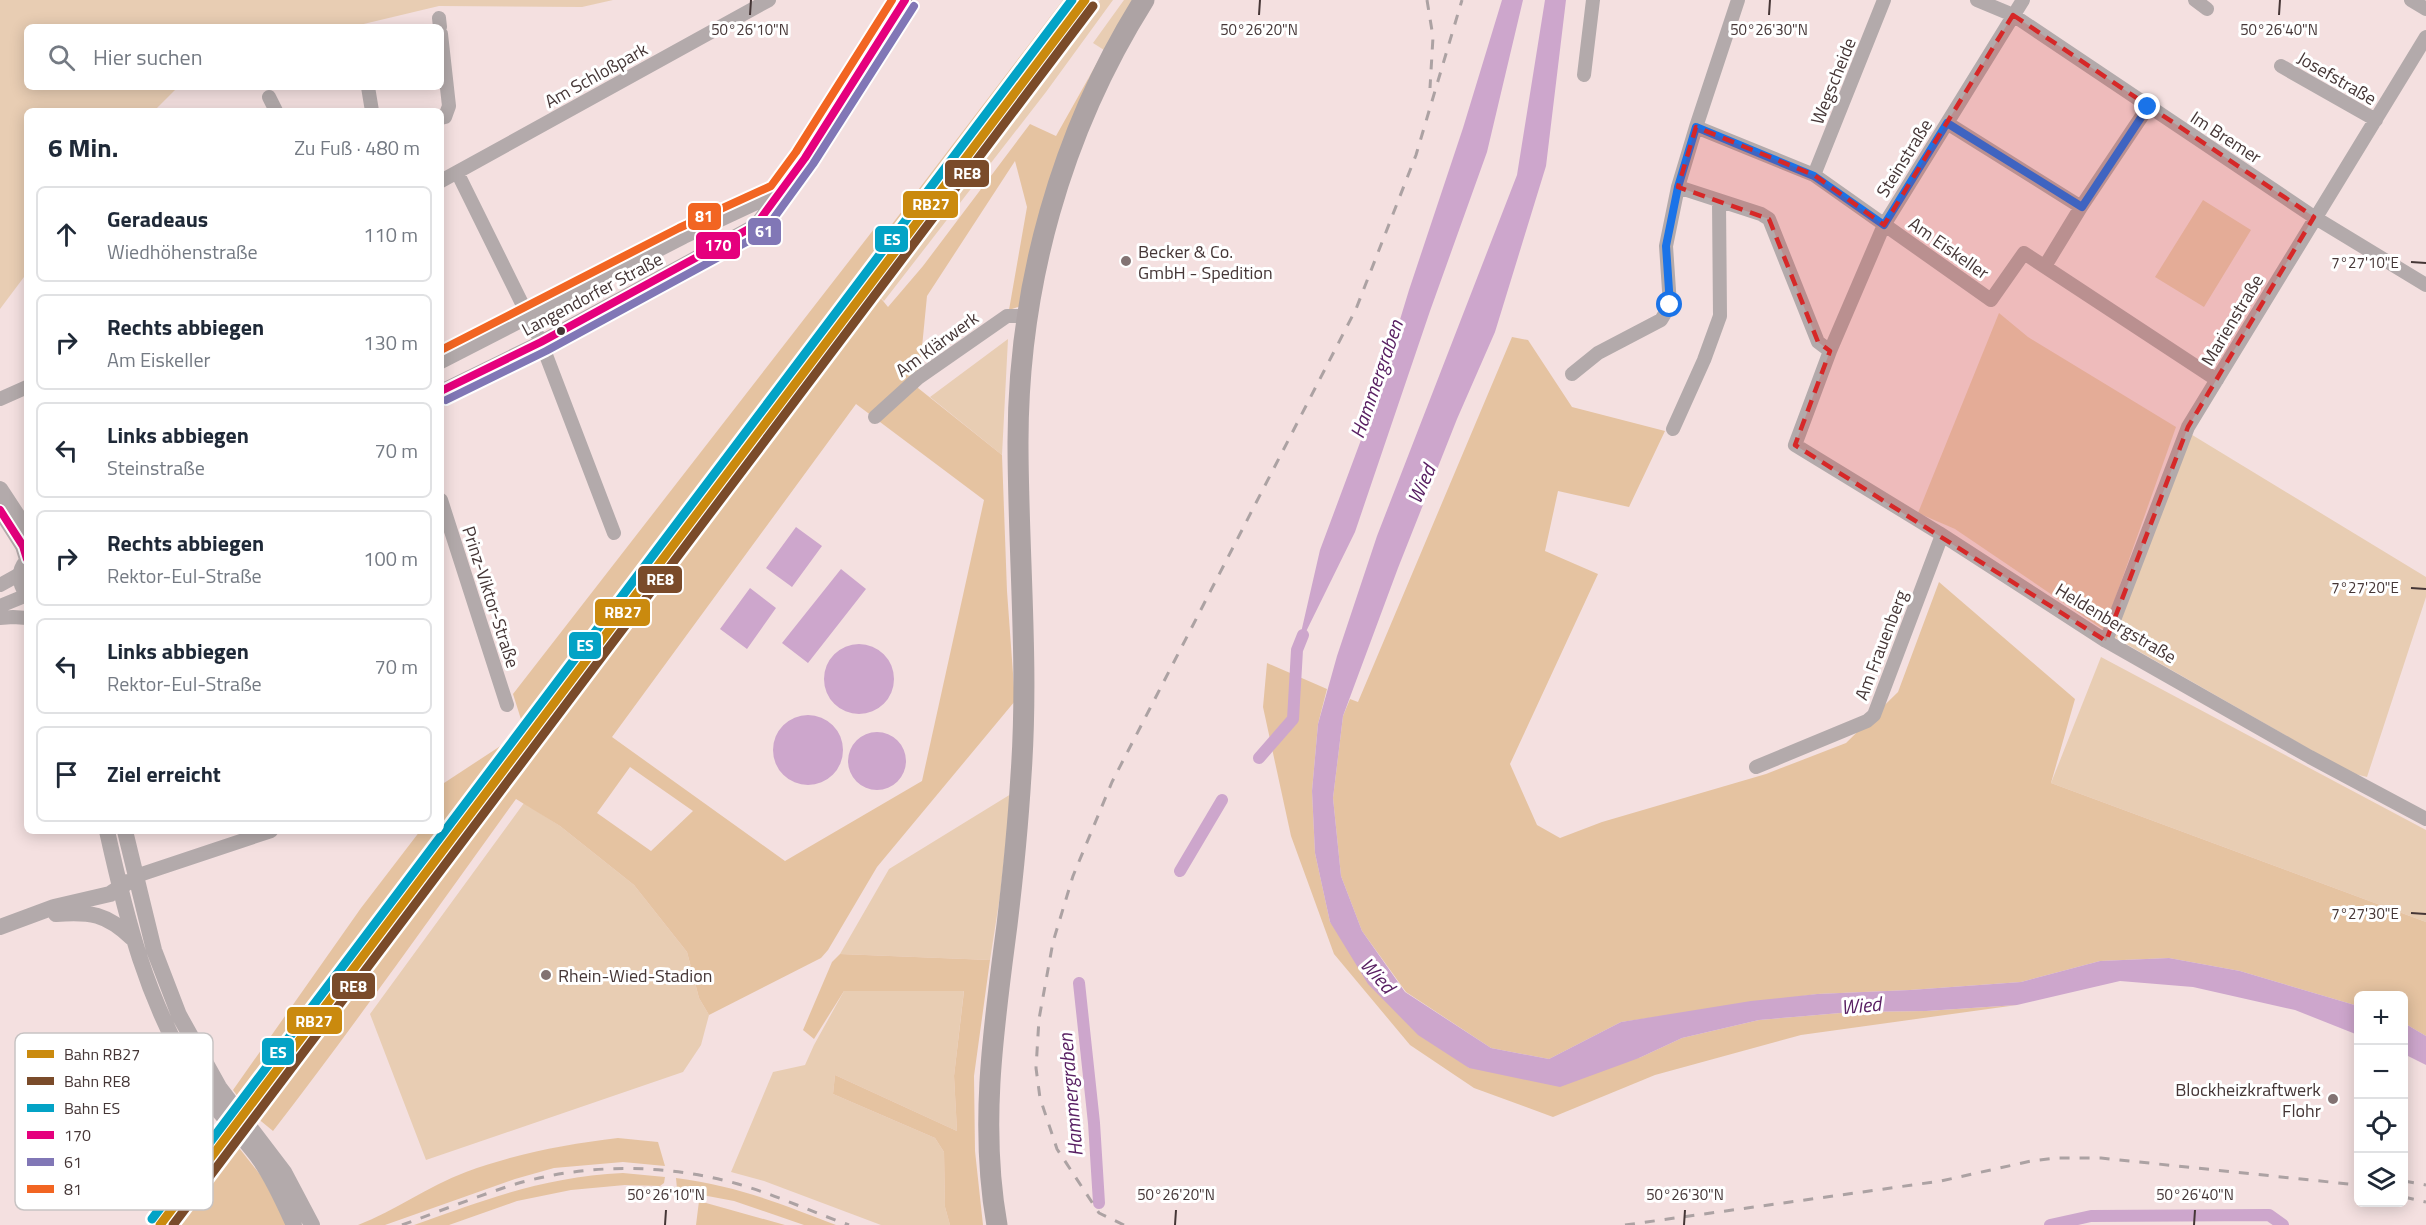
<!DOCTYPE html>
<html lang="de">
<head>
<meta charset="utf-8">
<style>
  :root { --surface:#fff; --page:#f2f2f3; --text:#1f2937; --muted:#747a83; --line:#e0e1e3 }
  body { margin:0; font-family:"Titillium Web",sans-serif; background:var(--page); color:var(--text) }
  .controls { position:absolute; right:18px; bottom:18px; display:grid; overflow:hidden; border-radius:9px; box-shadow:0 3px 15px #0003 }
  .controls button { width:54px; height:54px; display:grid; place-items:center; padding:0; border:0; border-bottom:2px solid var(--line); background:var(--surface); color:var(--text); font:30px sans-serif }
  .stop { position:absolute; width:18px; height:18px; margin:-14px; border:4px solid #1a73e8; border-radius:50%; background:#fff }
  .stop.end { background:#1a73e8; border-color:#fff; box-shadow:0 2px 6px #0008 }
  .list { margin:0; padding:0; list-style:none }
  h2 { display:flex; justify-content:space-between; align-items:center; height:78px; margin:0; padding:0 24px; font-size:26px }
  h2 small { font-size:20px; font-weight:400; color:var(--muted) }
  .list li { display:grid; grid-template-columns:39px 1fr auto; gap:18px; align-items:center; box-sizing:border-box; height:96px; margin:0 12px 12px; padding:0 12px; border:2px solid var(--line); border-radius:9px }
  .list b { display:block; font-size:22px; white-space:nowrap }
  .list p { margin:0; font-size:20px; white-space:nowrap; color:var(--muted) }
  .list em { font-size:20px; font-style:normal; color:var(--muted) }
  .icon { flex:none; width:33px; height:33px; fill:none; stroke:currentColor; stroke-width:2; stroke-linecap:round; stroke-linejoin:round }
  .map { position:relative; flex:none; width:2426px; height:1225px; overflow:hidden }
  .search { position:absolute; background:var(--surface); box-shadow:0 3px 15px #0003; left:24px; top:24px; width:420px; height:66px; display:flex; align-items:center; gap:15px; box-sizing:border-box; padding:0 21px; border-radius:9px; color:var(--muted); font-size:22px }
  .panel { position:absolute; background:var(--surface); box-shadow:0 3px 15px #0003; left:24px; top:108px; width:420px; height:726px; border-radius:9px }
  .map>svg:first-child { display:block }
  .green { fill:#e8cdb3 }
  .forest { fill:#e5c3a1; fill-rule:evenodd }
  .water { fill:#cda6cc }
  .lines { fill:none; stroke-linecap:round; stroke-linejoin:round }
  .canal { stroke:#cda6cc; stroke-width:12 }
  .minor { stroke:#b3aaab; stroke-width:14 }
  .tertiary { stroke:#b3aaab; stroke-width:16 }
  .primary { stroke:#ada3a4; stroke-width:21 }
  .rail { stroke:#aca2a3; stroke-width:3; stroke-dasharray:10 10; stroke-linecap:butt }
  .bus-1-casing { stroke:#fff; stroke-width:12 }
  .bus-2-casing { stroke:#fff; stroke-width:12 }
  .bus-3-casing { stroke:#fff; stroke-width:12 }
  .bus-1 { stroke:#e5007d; stroke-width:8 }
  .bus-2 { stroke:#8177b6; stroke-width:8 }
  .bus-3 { stroke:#f26522; stroke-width:8 }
  .rail-1-casing { stroke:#fff; stroke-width:14 }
  .rail-2-casing { stroke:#fff; stroke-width:14 }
  .rail-3-casing { stroke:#fff; stroke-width:14 }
  .rail-1 { stroke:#ca8a0e; stroke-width:9 }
  .rail-2 { stroke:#7a4b2a; stroke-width:9 }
  .rail-3 { stroke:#03a3c6; stroke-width:9 }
  .route { stroke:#1a73e8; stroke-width:8 }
  .marked { fill:#d62828; fill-opacity:0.2; stroke:#d62828; stroke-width:4.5; stroke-dasharray:12 8; stroke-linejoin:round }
  .ticks { fill:none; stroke:#453636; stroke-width:2 }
  .poi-dot { fill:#827272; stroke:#fff; stroke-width:2 }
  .bus-dot { fill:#453636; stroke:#fff; stroke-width:2 }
  .labels { text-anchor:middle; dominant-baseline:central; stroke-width:6; stroke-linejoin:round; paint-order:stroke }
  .street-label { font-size:18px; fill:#453636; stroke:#fff }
  .poi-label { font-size:18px; fill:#453636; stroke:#fff; text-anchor:start }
  .water-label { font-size:20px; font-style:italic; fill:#592063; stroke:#fff }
  .key { fill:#fff; stroke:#c7c3c3; stroke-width:1.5 }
  .key-label { font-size:16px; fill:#453636 }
  .ticks-label { font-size:15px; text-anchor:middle; fill:#453636; stroke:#fff; stroke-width:6; stroke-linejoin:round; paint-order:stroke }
  .line-badge { stroke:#fff; stroke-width:2 }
  .badge-label { font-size:16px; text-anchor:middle; font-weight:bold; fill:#fff }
</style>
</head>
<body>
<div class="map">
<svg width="2426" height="1225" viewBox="0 0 2426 1225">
  <rect width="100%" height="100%" fill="#f4e0e0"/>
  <path class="green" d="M0,0H613L582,7L439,6L351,27H27V87H178L154,111H27V273L0,309Z
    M1100,0H1113L1046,92L884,301L879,296Z
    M1124,0H1138L1093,83L1088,79L1104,50L1093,43Z
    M2203,200L2251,230L2204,307L2155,277Z
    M1999,313L2028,337L2176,427L2104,630L1955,529L1918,513Z
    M1008,339L1002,455L930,397Z
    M2189,433L2426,577V597L2367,777L2351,773L2114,637Z
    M2101,657L2426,830V922L2051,783Z
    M1011,794L1000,896L990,960L840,954L889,869Z
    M524,803L560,826L634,885L687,952L699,998L709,1015L701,1045L683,1072L426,1160L370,1014Z
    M964,990L954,1076L957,1131L835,1075L833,1094L935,1138L944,1152L945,1207L950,1225H881L764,1181L731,1172L773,1072L805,1065L814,1045L844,991Z"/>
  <path class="forest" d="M1063,0H1077L525,732L513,694L874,229L883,236Z
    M1088,79L1093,83L1021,306L1009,310L1027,207L1015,161L927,296L918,388L1002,455L1007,591L1015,701L877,867L828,950L821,958L709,1015L699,998L687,952L634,885L560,826L516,799C436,910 357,1022 273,1131L256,1117L879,296L888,307L923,266L1030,124L1056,136ZM856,404L984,500L922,781L785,861L612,737ZM630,767L693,811L651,851L597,813Z
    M1512,337L1528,340L1572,407L1665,431L1629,507L1558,491L1545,551L1598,574L1510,764L1537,825L1560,838L1602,822L1766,774L1846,743L1898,692L1939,582L2075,699L2051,783L2426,922V1036L2404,1023V996H2358V1006L2240,971L2169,958L2100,961L2021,982L1910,990L1817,994L1621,1022L1549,1059L1491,1048L1406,992L1362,931L1341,876L1333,798L1343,716L1350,699L1358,702Z
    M1267,663L1327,689L1318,724L1312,791L1315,853L1330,922L1469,1068L1639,1058L1682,1038L1759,1020L1852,1012L1926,1011L2017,1005L1801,1035L1655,1075L1553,1117L1474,1088L1410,1045L1334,954L1291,836L1263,707Z
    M511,739L517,743L244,1105L233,1090L361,908L420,831H441V785Z
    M840,954L990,960L974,1076L975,1151L983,1225H950L945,1207L944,1152L935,1138L833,1094L835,1075L957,1131L954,1076L964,991H844L814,1039L803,1030L832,962Z
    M618,1138L658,1142L665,1166L623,1162L554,1168L515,1179L385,1225H358C395,1211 428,1186 466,1172C515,1154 566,1144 618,1138Z
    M236,1144L262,1177L288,1225H174Z
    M623,1173L665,1177L664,1183L660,1186L625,1185L571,1190L517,1201L449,1225H414C488,1199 543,1177 623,1173Z
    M676,1178C737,1186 779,1203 836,1225H804L734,1201L681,1191L677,1189Z
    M699,1201L785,1225H696Z"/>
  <path class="water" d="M1502,0H1523L1487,152L1430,311L1355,532L1297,650L1320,550L1374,405L1409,290L1463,128Z
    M1545,0H1566L1546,166L1495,332L1457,419L1398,568L1343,716L1333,798L1341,876L1362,931L1405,992L1491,1048L1549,1059L1621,1022L1751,1001L1817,994L1910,990L2021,982L2100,961L2169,958L2240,971L2358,1006V1035L2295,1010L2193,987L2120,981L2017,1005L1926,1011L1852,1012L1759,1020L1682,1038L1639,1058L1560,1087L1469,1068L1418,1035L1368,984L1330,922L1315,853L1312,791L1318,724L1337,656L1377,536L1517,175Z
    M796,527L822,546L792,587L766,568Z
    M841,569L866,589L808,663L782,643Z
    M750,588L776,608L747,649L720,629Z
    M824 679a35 35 0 1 1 70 0a35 35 0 1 1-70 0Z
    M773 750a35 35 0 1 1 70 0a35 35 0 1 1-70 0Z
    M848 761a29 29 0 1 1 58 0a29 29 0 1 1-58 0Z
    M2404,1023L2426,1036V1065L2404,1054Z"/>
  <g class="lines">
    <path class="canal" d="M1259,758L1293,719L1297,650L1303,635
      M1180,871L1222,800
      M1079,983L1094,1123L1099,1203
      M2050,1225L2091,1216L2269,1215L2283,1225"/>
    <path class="minor" d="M1977,0L2013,15L2314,217L2426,285
      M2023,0L1884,225L1830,351L1795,445L1939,533L2106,641L2310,757L2426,819
      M2195,0L2207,9
      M2411,0L2426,9
      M439,18L440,27
      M441,34L449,106L445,117L441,118
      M2281,66L2376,120
      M1584,75L1593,0
      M368,87L372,111
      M269,97L276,111
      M1947,123L2081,207
      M1696,127L1814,175L1991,300L2024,253L2217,380
      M457,172L541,342L614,533
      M1814,175L1884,0
      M441,181L769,0
      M1678,187L1761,214L1769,219L1818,342L1830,351
      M2045,266L2081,207L2148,107
      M441,362L684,237L776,194
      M1572,374L1598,353L1661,320L1670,305L1666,246L1678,187L1696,127L1738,0
      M441,391L541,342L756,225L805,158L833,111L905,0
      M0,399L27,387
      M875,417L918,378L1007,316H1027
      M1673,429L1704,360L1720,316L1719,201
      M441,500L507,705
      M0,585L20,574
      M0,606L27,595
      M0,618L13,617L27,618
      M2106,641L2188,427L2426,37
      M1756,767L1867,721L1874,715L1942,535
      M136,876L271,831"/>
    <path class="tertiary" d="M0,489L27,530
      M0,510L23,546L27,559
      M27,561C18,571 19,583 27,594
      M107,831C127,921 146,999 195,1079C213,1109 240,1132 260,1160C274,1180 284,1203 294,1225
      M125,831L154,950L179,1015L219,1087L284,1172L312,1225
      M56,914C90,911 107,914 132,938
      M0,927L54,907L110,894L128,882"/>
    <path class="primary" d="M997,1225C979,1125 994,1025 1007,925C1013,875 1018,825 1021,775C1029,664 1018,552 1018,442C1018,286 1061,132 1144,0"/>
    <path class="rail" d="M1427,0L1433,37L1430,88
      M2404,1181L2426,1185
      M2404,1197L2426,1202
      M402,1225C437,1212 473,1198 509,1186C583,1163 664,1163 738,1184C776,1195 812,1212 849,1225
      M1124,1225L1099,1213L1057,1149L1040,1098L1036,1068L1039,1019L1053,942L1073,876L1112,782L1356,309L1416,155L1462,0
      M1625,1225L1941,1181L2031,1161L2056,1158H2101L2358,1185"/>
    <defs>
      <path id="bus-1" d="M441,391L541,342L756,225L805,158L905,0
        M0,510L23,546L27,559"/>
      <path id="bus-2" d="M446,400L546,351L763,233L813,164L914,6"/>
      <path id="bus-3" d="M441,350L679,228L771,186L796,152L892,0"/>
    </defs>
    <use href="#bus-1" class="bus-1-casing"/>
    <use href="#bus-2" class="bus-2-casing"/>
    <use href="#bus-3" class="bus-3-casing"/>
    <use href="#bus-1" class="bus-1"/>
    <use href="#bus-2" class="bus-2"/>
    <use href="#bus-3" class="bus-3"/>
    <defs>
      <path id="rail-1" d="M160,1225L1085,0"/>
      <path id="rail-2" d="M173,1225L1093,6"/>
      <path id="rail-3" d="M152,1219L1072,0"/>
    </defs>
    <use href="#rail-1" class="rail-1-casing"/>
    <use href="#rail-2" class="rail-2-casing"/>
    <use href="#rail-3" class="rail-3-casing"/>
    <use href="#rail-1" class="rail-1"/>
    <use href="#rail-2" class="rail-2"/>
    <use href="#rail-3" class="rail-3"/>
  </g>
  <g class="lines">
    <path class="route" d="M1670,305L1666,246L1678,187L1696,127L1814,176L1884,225L1947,123L2082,207L2148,107"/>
  </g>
  <path class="marked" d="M2013,15L2314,217L2188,427L2106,641L1795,445L1830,351L1818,342L1769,219L1678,187L1696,127L1814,175L1884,225Z"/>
  <path class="ticks" d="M750,15L751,0M1259,15L1260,0M1769,15L1770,0M2279,15L2280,0M2411,262L2426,263M2411,588L2426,589M2411,913L2426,914M665,1225L666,1210M1175,1225L1176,1210M1684,1225L1685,1210M2194,1225L2195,1210"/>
  <g class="poi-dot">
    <circle cx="1126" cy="261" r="6"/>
    <circle cx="546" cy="975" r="6"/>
    <circle cx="2333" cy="1099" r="6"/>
  </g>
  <circle class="bus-dot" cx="561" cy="331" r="5"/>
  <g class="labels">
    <g class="street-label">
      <text transform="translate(596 75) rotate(-29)">Am Schloßpark</text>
      <text transform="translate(2337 78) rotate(30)">Josefstraße</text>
      <text transform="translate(1833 81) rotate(-68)">Wegscheide</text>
      <text transform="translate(2226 137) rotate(33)">Im Bremer</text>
      <text transform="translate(1904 158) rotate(-58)">Steinstraße</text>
      <text transform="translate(1949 248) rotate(35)">Am Eiskeller</text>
      <text transform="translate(592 294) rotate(-28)">Langendorfer Straße</text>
      <text transform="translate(2232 320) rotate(-59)">Marienstraße</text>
      <text transform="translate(937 344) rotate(-36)">Am Klärwerk</text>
      <text transform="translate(491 597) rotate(72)">Prinz-Viktor-Straße</text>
      <text transform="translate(2116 623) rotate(31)">Heldenbergstraße</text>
      <text transform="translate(1881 645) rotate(-69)">Am Frauenberg</text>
    </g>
    <g class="poi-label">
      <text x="1138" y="251">Becker &amp; Co.<tspan x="1138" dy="21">GmbH - Spedition</tspan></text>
      <text x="558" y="975">Rhein-Wied-Stadion</text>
      <text x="2321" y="1089" text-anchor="end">Blockheizkraftwerk<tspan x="2321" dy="21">Flohr</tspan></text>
    </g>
    <g class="water-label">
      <text transform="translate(1376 379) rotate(-71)">Hammergraben</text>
      <text transform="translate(1421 484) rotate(-66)">Wied</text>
      <text transform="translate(1378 975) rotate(48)">Wied</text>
      <text transform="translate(1861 1005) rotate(-5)">Wied</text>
      <text transform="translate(1070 1095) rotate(-95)">Hammergraben</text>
    </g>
  </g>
  <rect x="15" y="1033" width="198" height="177" rx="9" class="key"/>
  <rect x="27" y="1050" width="27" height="8" fill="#ca8a0e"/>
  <rect x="27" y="1077" width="27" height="8" fill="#7a4b2a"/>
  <rect x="27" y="1104" width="27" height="8" fill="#03a3c6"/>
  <rect x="27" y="1131" width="27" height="8" fill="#e5007d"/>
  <rect x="27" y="1158" width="27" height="8" fill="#8177b6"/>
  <rect x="27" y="1185" width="27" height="8" fill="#f26522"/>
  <g class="key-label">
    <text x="64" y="1060">Bahn RB27</text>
    <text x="64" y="1087">Bahn RE8</text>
    <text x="64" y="1114">Bahn ES</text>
    <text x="64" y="1141">170</text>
    <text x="64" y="1168">61</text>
    <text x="64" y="1195">81</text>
  </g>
  <g class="ticks-label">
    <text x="750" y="35">50°26'10"N</text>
    <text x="1259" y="35">50°26'20"N</text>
    <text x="1769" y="35">50°26'30"N</text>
    <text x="2279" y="35">50°26'40"N</text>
    <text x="2365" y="268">7°27'10"E</text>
    <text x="2365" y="593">7°27'20"E</text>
    <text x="2365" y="919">7°27'30"E</text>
    <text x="666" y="1200">50°26'10"N</text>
    <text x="1176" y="1200">50°26'20"N</text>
    <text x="1685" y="1200">50°26'30"N</text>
    <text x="2195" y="1200">50°26'40"N</text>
  </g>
  <g class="line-badge">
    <rect x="944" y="159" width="46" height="29" rx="6" fill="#7a4b2a"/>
    <rect x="902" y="190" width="57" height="29" rx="6" fill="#ca8a0e"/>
    <rect x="687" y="202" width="35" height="29" rx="6" fill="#f26522"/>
    <rect x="747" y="217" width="35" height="29" rx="6" fill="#8177b6"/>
    <rect x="874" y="225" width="35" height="28" rx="6" fill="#03a3c6"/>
    <rect x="695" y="231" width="46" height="29" rx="6" fill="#e5007d"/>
    <rect x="637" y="565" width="46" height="29" rx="6" fill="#7a4b2a"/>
    <rect x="594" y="598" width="57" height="29" rx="6" fill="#ca8a0e"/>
    <rect x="568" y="631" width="34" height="29" rx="6" fill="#03a3c6"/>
    <rect x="331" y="972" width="45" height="28" rx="6" fill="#7a4b2a"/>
    <rect x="286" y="1006" width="57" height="29" rx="6" fill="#ca8a0e"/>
    <rect x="261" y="1037" width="34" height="29" rx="6" fill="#03a3c6"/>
  </g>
  <g class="badge-label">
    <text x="967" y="179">RE8</text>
    <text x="931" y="210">RB27</text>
    <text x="704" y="222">81</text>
    <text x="764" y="237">61</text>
    <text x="892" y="245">ES</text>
    <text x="718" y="251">170</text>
    <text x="660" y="585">RE8</text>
    <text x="623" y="618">RB27</text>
    <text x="585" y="651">ES</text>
    <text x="353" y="992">RE8</text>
    <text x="314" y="1027">RB27</text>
    <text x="278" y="1058">ES</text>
  </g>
</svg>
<div class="controls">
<button>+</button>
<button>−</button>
<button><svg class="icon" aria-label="locate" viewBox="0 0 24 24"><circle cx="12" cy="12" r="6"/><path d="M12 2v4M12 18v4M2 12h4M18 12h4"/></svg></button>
<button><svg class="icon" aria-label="layers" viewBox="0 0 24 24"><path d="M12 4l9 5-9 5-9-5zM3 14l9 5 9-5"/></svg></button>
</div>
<div class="stop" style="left:1670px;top:305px"></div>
<div class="stop end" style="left:2148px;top:107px"></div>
<div class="search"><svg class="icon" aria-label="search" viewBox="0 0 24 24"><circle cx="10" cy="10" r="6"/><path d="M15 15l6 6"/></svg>Hier suchen</div>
<section class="panel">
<h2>6 Min.<small>Zu Fuß · 480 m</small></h2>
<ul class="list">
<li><svg class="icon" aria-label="ahead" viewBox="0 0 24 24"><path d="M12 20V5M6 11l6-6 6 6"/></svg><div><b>Geradeaus</b><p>Wiedhöhenstraße</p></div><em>110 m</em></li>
<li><svg class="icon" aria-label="right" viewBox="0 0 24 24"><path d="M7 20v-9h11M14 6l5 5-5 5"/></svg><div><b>Rechts abbiegen</b><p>Am Eiskeller</p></div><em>130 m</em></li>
<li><svg class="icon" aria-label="left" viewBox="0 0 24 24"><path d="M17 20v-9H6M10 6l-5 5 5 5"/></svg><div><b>Links abbiegen</b><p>Steinstraße</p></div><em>70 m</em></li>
<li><svg class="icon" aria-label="right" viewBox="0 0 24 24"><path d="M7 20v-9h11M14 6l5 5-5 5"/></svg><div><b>Rechts abbiegen</b><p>Rektor-Eul-Straße</p></div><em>100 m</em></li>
<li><svg class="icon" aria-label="left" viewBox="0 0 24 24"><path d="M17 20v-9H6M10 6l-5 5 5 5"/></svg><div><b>Links abbiegen</b><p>Rektor-Eul-Straße</p></div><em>70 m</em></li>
<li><svg class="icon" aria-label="arrive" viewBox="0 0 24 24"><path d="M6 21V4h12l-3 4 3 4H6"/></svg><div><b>Ziel erreicht</b></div></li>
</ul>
</section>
</div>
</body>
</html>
